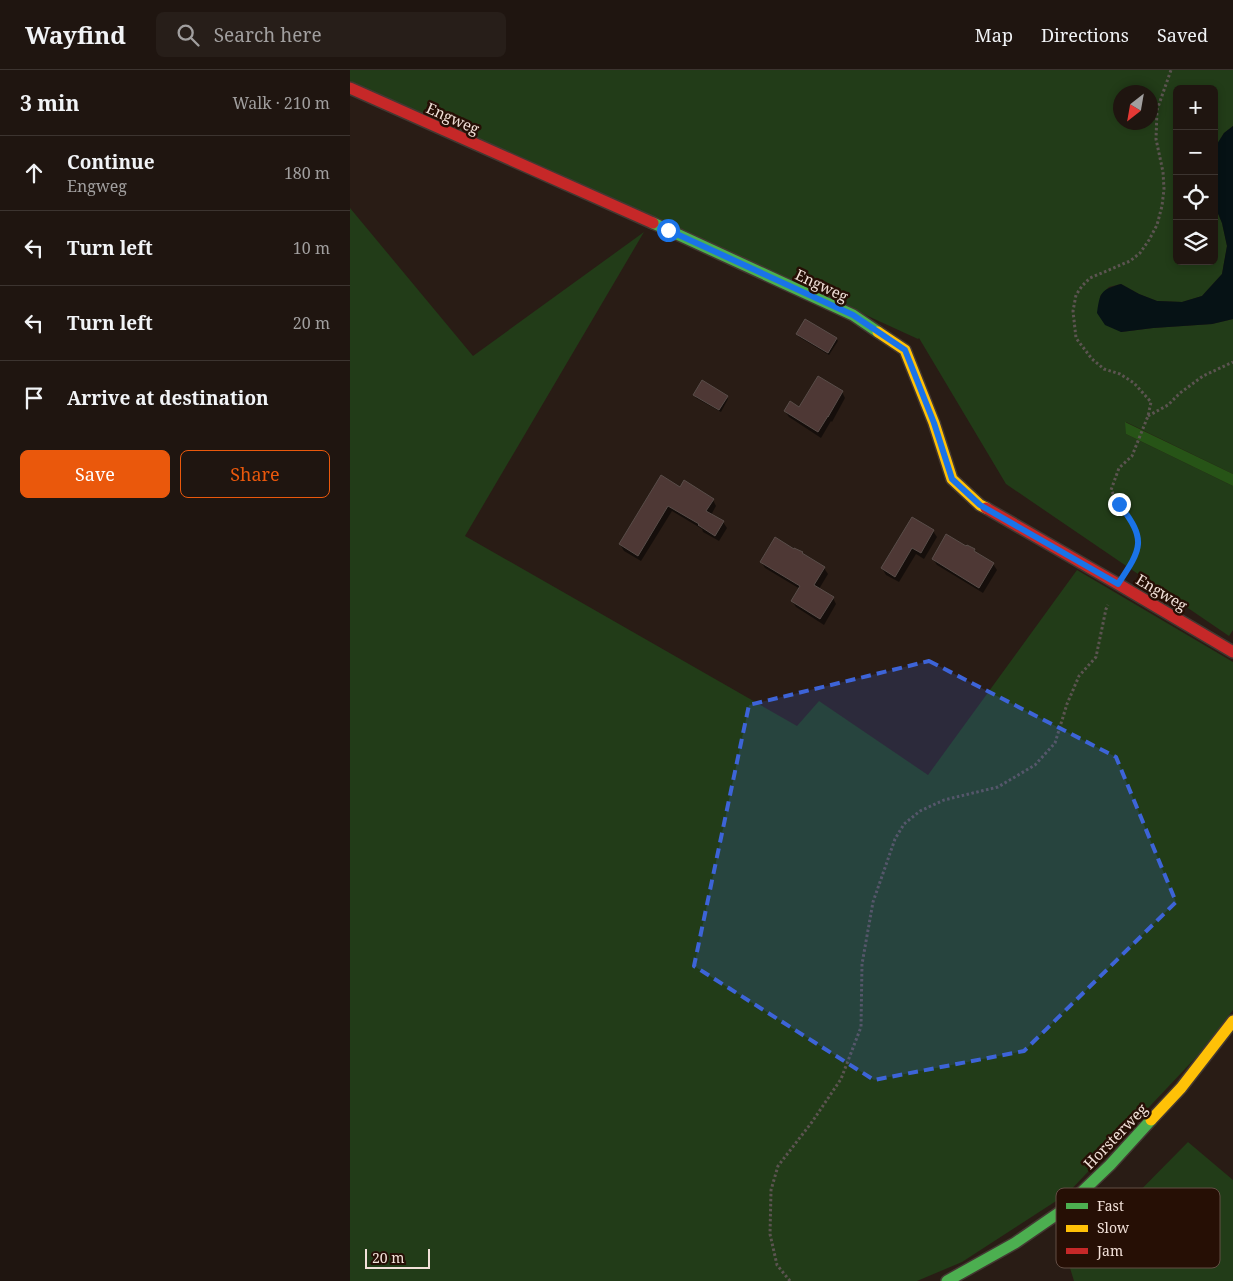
<!DOCTYPE html>
<html lang="en">
<head>
<meta charset="utf-8">
<style>
  :root { --surface:#1f1510; --page:#271e19; --text:#f1f3f6; --muted:#a19f9f; --line:#3c3430; --accent:#ea580c }
  body { margin:0; font-family:"Noto Serif",serif; background:var(--page); color:var(--text) }
  .controls { position:absolute; right:15px; top:15px; display:grid; overflow:hidden; border-radius:8px; box-shadow:0 2px 8px #0003 }
  .controls button { width:45px; height:45px; display:grid; place-items:center; padding:0; border:0; border-bottom:1px solid var(--line); background:var(--surface); color:var(--text); font:25px sans-serif }
  .compass { position:absolute; left:763px; top:15px; width:45px; height:45px; border-radius:50%; background:var(--surface); box-shadow:0 2px 8px #0003; rotate:211deg }
  .scale { position:absolute; left:15px; bottom:12px; width:65px; box-sizing:border-box; padding-left:5px; border:2px solid #f2e1d9; border-top:0; font-size:14px; line-height:18px; white-space:nowrap; color:#f2e1d9; -webkit-text-stroke:4px #260f05; paint-order:stroke }
  .stop { position:absolute; width:15px; height:15px; margin:-11px; border:4px solid #1a73e8; border-radius:50%; background:#fff }
  .stop.end { background:#1a73e8; border-color:#fff; box-shadow:0 1px 5px #0008 }
  .list { margin:0; padding:0; list-style:none }
  h2 { display:flex; justify-content:space-between; align-items:center; height:65px; margin:0; padding:0 20px; font-size:21px }
  h2 small { font-size:16px; font-weight:400; color:var(--muted) }
  .list li { display:grid; grid-template-columns:32px 1fr auto; gap:15px; align-items:center; box-sizing:border-box; height:75px; padding:0 20px; border-top:1px solid var(--line) }
  .list b { display:block; font-size:19px; white-space:nowrap }
  .list p { margin:0; font-size:16px; white-space:nowrap; color:var(--muted) }
  .list em { font-size:16px; font-style:normal; color:var(--muted) }
  .actions { display:flex; gap:10px; padding:15px 20px }
  .actions a { flex:1; padding:11px 0; border:1px solid var(--accent); border-radius:8px; text-align:center; font-size:18px; color:var(--accent) }
  .actions .main { background:var(--accent); color:#fff }
  .icon { flex:none; width:28px; height:28px; fill:none; stroke:currentColor; stroke-width:2; stroke-linecap:round; stroke-linejoin:round }
  .map { position:relative; flex:none; width:883px; height:1211px; overflow:hidden }
  header { display:flex; align-items:center; gap:30px; box-sizing:border-box; height:70px; padding:0 25px; background:var(--surface); border-bottom:1px solid var(--line) }
  header strong { font-size:24px }
  nav { display:flex; gap:28px; margin-inline-start:auto; font-size:18px }
  .search { width:350px; height:45px; background:var(--page); display:flex; align-items:center; gap:12px; box-sizing:border-box; padding:0 18px; border-radius:8px; color:var(--muted); font-size:19px }
  main { display:flex }
  aside { flex:1; background:var(--surface) }
  .map>svg:first-child { display:block }
  .green { fill:#223c18; fill-rule:evenodd }
  .forest { fill:#275417 }
  .water { fill:#061215 }
  .shadow { fill:#0007 }
  .building { fill:#4e3835; stroke:#594d49 }
  .lines { fill:none; stroke-linecap:round; stroke-linejoin:round }
  .fast-casing { stroke:#433832; stroke-width:14 }
  .slow-casing { stroke:#433832; stroke-width:14 }
  .jam-casing { stroke:#433832; stroke-width:14 }
  .path { stroke:#5c5451; stroke-width:3; stroke-dasharray:2.5 2.5; stroke-linecap:butt }
  .fast { stroke:#4caf50; stroke-width:11 }
  .slow { stroke:#ffc107; stroke-width:11 }
  .jam { stroke:#c62828; stroke-width:11 }
  .route { stroke:#1a73e8; stroke-width:6 }
  .marked { fill:#3d64d8; fill-opacity:0.2; stroke:#3d64d8; stroke-width:4; stroke-dasharray:10 6; stroke-linejoin:round }
  .labels { text-anchor:middle; dominant-baseline:central; stroke-width:5; stroke-linejoin:round; paint-order:stroke }
  .street-label { font-size:15px; fill:#f2e1d9; stroke:#260f05 }
  .key { fill:#260f05; stroke:#634e45; stroke-width:1 }
  .key-label { font-size:14px; fill:#f2e1d9 }
</style>
</head>
<body>
<header>
<strong>Wayfind</strong>
<div class="search"><svg class="icon" aria-label="search" viewBox="0 0 24 24"><circle cx="10" cy="10" r="6"/><path d="M15 15l6 6"/></svg>Search here</div>
<nav><a>Map</a><a>Directions</a><a>Saved</a></nav>
</header>
<main>
<aside>
<h2>3 min<small>Walk · 210 m</small></h2>
<ul class="list">
<li><svg class="icon" aria-label="ahead" viewBox="0 0 24 24"><path d="M12 20V5M6 11l6-6 6 6"/></svg><div><b>Continue</b><p>Engweg</p></div><em>180 m</em></li>
<li><svg class="icon" aria-label="left" viewBox="0 0 24 24"><path d="M17 20v-9H6M10 6l-5 5 5 5"/></svg><div><b>Turn left</b></div><em>10 m</em></li>
<li><svg class="icon" aria-label="left" viewBox="0 0 24 24"><path d="M17 20v-9H6M10 6l-5 5 5 5"/></svg><div><b>Turn left</b></div><em>20 m</em></li>
<li><svg class="icon" aria-label="arrive" viewBox="0 0 24 24"><path d="M6 21V4h12l-3 4 3 4H6"/></svg><div><b>Arrive at destination</b></div></li>
</ul>
<div class="actions"><a class="main">Save</a><a>Share</a></div>
</aside>
<div class="map">
<svg width="883" height="1211" viewBox="0 0 883 1211">
  <rect width="100%" height="100%" fill="#291c15"/>
  <path class="green" d="M0,0H883V56L874,63L864,79V19H827V191H864V134L872,153L877,176L872,204L852,226L832,232L807,231L789,224L771,214L759,217L750,226L771,262L803,258L862,254L883,249V404L776,352V364L883,416V560L879,566L656,414L569,268L568,269L179,91L0,11ZM770,22H800V52H770Z
    M0,138L123,286L294,162L115,466L447,656L469,631L578,705L727,500L883,592V940L851,982L717,1124L612,1192L567,1211H0Z
    M838,1072L883,1110V1211H724L716,1185L731,1174L765,1146Z"/>
  <path class="forest" d="M775,352L883,404V416L776,364Z"/>
  <path class="water" d="M883,56V249L862,254L803,258L771,262L755,255L747,243C750,223 750,220 771,214L789,224L807,231L832,232L852,226L872,204L877,176L872,153L864,134V79L874,63Z"/>
  <path class="shadow" d="M448,264L486,268L488,271L479,285L449,267Z
    M492,322L495,328L482,352L481,351L471,368L439,347L435,341L450,339Z
    M345,325L377,327L378,329L371,342L346,328Z
    M330,418L363,430L366,436L361,445L373,452L377,458L369,471L353,462L352,459L322,441L291,491L274,481L270,474Z
    M562,448L583,461L587,467L574,489L566,484L549,512L536,505L532,498Z
    M624,480L625,483L643,494L647,500L633,523L587,495L583,489Z
    M411,492L474,498L478,504L469,519L483,528L486,534L474,555L446,537L442,531L450,519L415,498Z"/>
  <path class="building" d="M455,249L487,268L478,283L446,264Z
    M468,306L493,321L478,347V346L468,362L434,341L440,331L449,337Z
    M352,310L378,326L369,340L343,325Z
    M311,405L330,417L334,410L364,429L356,441L374,451L365,466L348,455L349,454L318,436L288,486L269,474Z
    M562,447L584,460L571,483L562,478L545,507L531,498Z
    M596,464L616,476L617,475L625,479L624,481L644,493L629,518L582,489Z
    M425,467L444,479V478L453,482L452,483L475,497L464,515L484,527L470,549L441,531L450,516L410,492Z"/>
  <g class="lines">
    <defs>
      <path id="fast" d="M303,153L503,245L528,262
        M597,1211L665,1173L713,1140L760,1095L801,1050"/>
      <path id="slow" d="M528,262L555,280L584,353L602,409L630,435L636,438
        M801,1050L831,1018L883,951"/>
      <path id="jam" d="M0,18L303,153
        M636,438L768,514L883,582"/>
    </defs>
    <use href="#fast" class="fast-casing"/>
    <use href="#slow" class="slow-casing"/>
    <use href="#jam" class="jam-casing"/>
    <path class="path" d="M798,346L818,335L830,323L853,306L883,292
      M780,495L788,481V465L780,449L769,434L761,420L769,398L782,386L798,346L801,332L784,313L770,304L754,299L742,289L726,268L723,241L726,225L732,216L740,208L780,191L790,183L799,170L807,155L812,136L814,119L813,102L806,69L807,40L821,0
      M440,1211L427,1195L420,1164L421,1120L428,1096L462,1052L491,1009L511,957L512,894L523,832L545,769L554,754L570,741L594,730L648,717L685,695L705,673L717,634L729,606L746,587L756,539L758,535"/>
    <use href="#fast" class="fast"/>
    <use href="#slow" class="slow"/>
    <use href="#jam" class="jam"/>
  </g>
  <g class="lines">
    <path class="route" d="M318,160L503,245L555,280L584,353L602,409L630,435L768,514C792,478 797,470 769,434"/>
  </g>
  <path class="marked" d="M579,591L766,687L826,832L674,981L524,1010L344,896L399,635Z"/>
  <g class="labels">
    <g class="street-label">
      <text transform="translate(103 48) rotate(24)">Engweg</text>
      <text transform="translate(472 215) rotate(25)">Engweg</text>
      <text transform="translate(812 522) rotate(31)">Engweg</text>
      <text transform="translate(765 1066) rotate(-46)">Horsterweg</text>
    </g>
  </g>
  <rect x="706" y="1118" width="164" height="80" rx="8" class="key"/>
  <rect x="716" y="1133" width="22" height="6" fill="#4caf50"/>
  <rect x="716" y="1155" width="22" height="7" fill="#ffc107"/>
  <rect x="716" y="1178" width="22" height="6" fill="#c62828"/>
  <g class="key-label">
    <text x="747" y="1141">Fast</text>
    <text x="747" y="1163">Slow</text>
    <text x="747" y="1186">Jam</text>
  </g>
</svg>
<div class="controls">
<button>+</button>
<button>−</button>
<button><svg class="icon" aria-label="locate" viewBox="0 0 24 24"><circle cx="12" cy="12" r="6"/><path d="M12 2v4M12 18v4M2 12h4M18 12h4"/></svg></button>
<button><svg class="icon" aria-label="layers" viewBox="0 0 24 24"><path d="M12 4l9 5-9 5-9-5zM3 14l9 5 9-5"/></svg></button>
</div>
<svg class="compass" viewBox="-18 -18 36 36"><path d="M0-13l5 13h-10z" fill="#e53935"/><path d="M0 13l5-13h-10z" fill="#a19f9f"/></svg>
<div class="scale">20 m</div>
<div class="stop" style="left:318px;top:160px"></div>
<div class="stop end" style="left:769px;top:434px"></div>
</div>
</main>
</body>
</html>
